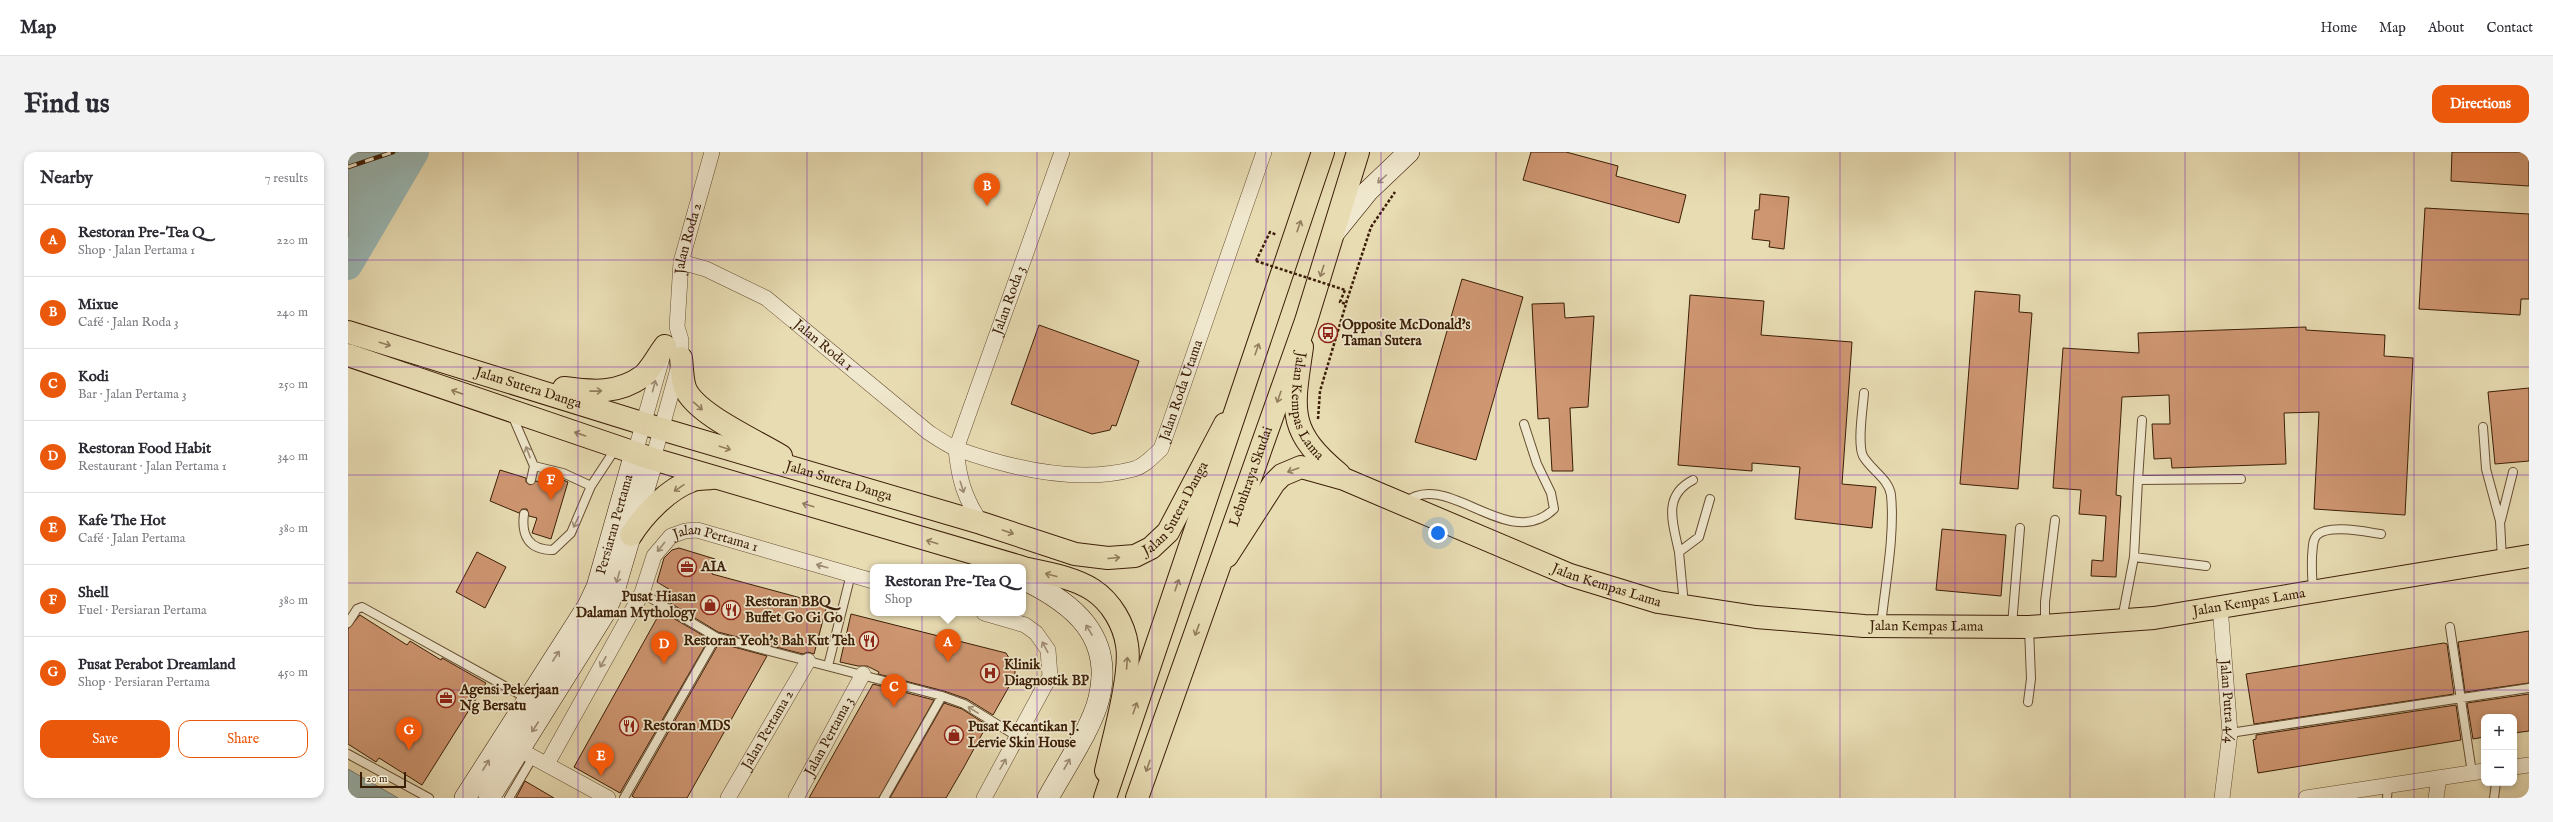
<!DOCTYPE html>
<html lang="en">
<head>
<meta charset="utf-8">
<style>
  :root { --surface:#fff; --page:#f2f2f3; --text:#2b2b33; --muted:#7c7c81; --line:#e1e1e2; --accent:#ea580c }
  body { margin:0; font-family:"IM FELL English",serif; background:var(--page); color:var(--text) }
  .controls { position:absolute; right:12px; bottom:12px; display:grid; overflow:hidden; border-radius:8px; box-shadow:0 2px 6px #0003 }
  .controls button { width:36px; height:36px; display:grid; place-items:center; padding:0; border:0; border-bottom:1px solid var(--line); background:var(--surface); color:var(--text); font:20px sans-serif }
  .scale { position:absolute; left:12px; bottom:10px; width:46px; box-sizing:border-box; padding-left:4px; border:2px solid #3b1e06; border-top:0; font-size:11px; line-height:14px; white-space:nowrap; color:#3b1e06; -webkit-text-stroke:3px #f0e8ce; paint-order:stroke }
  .you { position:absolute; left:1090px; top:381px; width:14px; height:14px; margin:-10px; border:3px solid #fff; border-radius:50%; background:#1a73e8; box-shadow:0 0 0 6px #1a73e833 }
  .badge { display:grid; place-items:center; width:26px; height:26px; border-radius:50%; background:var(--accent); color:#fff; font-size:13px; font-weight:700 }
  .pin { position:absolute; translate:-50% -33px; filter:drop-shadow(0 1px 2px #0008) }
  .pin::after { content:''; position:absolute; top:21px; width:14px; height:12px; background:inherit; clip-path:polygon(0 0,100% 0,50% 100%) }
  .popup { position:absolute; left:522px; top:412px; width:156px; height:52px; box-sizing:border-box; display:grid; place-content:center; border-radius:8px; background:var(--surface); filter:drop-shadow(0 1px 3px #0005); font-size:13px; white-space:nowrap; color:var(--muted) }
  .popup b { font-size:15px; color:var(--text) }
  .popup::after { content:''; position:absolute; left:50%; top:100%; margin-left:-8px; border:8px solid transparent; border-top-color:var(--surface) }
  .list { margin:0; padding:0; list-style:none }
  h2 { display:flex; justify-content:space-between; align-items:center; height:52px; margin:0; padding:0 16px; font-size:17px }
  h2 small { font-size:13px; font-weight:400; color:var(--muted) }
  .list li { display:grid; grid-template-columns:26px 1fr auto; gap:12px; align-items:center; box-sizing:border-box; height:72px; padding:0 16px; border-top:1px solid var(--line) }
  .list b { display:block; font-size:15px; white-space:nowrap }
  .list p { margin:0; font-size:13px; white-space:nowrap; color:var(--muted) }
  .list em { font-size:13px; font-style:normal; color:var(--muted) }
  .actions { display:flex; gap:8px; padding:12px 16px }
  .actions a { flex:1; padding:9px 0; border:1px solid var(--accent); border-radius:12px; text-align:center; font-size:14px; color:var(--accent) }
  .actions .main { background:var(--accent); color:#fff }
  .map { position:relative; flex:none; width:2181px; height:646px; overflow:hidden; border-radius:12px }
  header { display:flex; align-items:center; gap:24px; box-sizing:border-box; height:56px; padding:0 20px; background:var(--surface); border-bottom:1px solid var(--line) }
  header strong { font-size:19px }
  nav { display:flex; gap:22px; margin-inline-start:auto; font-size:14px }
  .intro { display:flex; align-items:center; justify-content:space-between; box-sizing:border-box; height:96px; padding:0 24px }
  h1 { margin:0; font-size:28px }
  .button { padding:10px 18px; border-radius:12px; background:var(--accent); color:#fff; font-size:14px; font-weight:700 }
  main { display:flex; gap:24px; padding:0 24px }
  aside { flex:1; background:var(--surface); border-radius:12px; box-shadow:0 2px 6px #0003 }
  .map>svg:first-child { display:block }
  .water { fill:#9ab9b6; stroke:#747b70 }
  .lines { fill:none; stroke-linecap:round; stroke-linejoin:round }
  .river { stroke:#9ab9b6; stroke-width:28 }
  .building { fill:#ce9671; stroke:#3b1e06 }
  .lane-casing { stroke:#664e31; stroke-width:10 }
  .street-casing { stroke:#664e31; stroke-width:16 }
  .secondary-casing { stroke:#3b1e06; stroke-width:22 }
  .primary-casing { stroke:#3b1e06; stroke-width:24 }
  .highway-casing { stroke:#3b1e06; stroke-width:24 }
  .path { stroke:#3b1e06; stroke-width:2.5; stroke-dasharray:3 2; stroke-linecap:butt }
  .lane { stroke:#f0e8ce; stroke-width:8 }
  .street { stroke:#f0e8ce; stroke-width:15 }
  .secondary { stroke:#f0e8ce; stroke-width:21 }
  .primary { stroke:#e8dcb3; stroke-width:22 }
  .highway { stroke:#e8dcb3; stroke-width:22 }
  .rail-casing { stroke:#3b1e06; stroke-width:4.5 }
  .rail { stroke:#f0e8ce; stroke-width:3; stroke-dasharray:9; stroke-linecap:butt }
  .path-bridge { stroke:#3b1e06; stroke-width:2.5; stroke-dasharray:3 2; stroke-linecap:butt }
  .oneway { stroke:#9f8d74 }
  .oneway2 { stroke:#927d5c }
  .grid { fill:none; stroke:#7b2cbf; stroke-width:1; stroke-opacity:0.55 }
  .labels { text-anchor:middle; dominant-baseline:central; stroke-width:3.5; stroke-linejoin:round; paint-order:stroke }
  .street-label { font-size:14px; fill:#3b1e06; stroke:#f0e8ce }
  .poi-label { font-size:14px; font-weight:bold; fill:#3b1e06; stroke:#f0e8ce; text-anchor:start }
</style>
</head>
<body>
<header>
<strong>Map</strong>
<nav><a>Home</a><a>Map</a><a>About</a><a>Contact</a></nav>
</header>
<div class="intro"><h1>Find us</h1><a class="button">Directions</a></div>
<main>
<aside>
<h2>Nearby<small>7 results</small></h2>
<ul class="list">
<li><span class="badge">A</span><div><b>Restoran Pre-Tea Q</b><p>Shop · Jalan Pertama 1</p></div><em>220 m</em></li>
<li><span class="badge">B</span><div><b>Mixue</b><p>Café · Jalan Roda 3</p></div><em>240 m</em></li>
<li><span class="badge">C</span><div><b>Kodi</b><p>Bar · Jalan Pertama 3</p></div><em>250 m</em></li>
<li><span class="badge">D</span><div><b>Restoran Food Habit</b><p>Restaurant · Jalan Pertama 1</p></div><em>340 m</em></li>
<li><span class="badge">E</span><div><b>Kafe The Hot</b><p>Café · Jalan Pertama</p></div><em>380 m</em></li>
<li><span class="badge">F</span><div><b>Shell</b><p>Fuel · Persiaran Pertama</p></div><em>380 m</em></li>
<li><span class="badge">G</span><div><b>Pusat Perabot Dreamland</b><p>Shop · Persiaran Pertama</p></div><em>450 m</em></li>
</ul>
<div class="actions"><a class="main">Save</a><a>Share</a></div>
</aside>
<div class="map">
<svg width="2181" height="646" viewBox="0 0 2181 646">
  <rect width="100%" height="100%" fill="#e8dcb3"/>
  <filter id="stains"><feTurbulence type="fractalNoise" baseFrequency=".005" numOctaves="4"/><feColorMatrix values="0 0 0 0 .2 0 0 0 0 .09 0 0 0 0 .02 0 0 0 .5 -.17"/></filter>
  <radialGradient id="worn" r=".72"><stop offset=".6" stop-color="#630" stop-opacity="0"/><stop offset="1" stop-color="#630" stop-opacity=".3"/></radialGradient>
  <path class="water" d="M0,0H67L0,114Z
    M0,617L50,646H0Z"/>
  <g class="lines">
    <path class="river" d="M0,114L67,0"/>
  </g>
  <path class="building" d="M1183,0H1218L1270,14L1268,24L1338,43L1331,71L1175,28Z
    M2104,0H2181V34L2103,29Z
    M1412,42L1441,45L1436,97L1421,95L1422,89L1404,87L1407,58H1411Z
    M2077,56L2181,62V147H2173L2172,163L2071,157Z
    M1114,127L1175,145L1128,308L1067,290Z
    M1627,139L1672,143L1671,160L1684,161L1670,337L1612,332Z
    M1342,143L1416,149L1413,183L1504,190L1494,332L1528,335L1524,376L1447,367L1452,315L1404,311V319L1330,313Z
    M1216,151L1217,166L1246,164L1240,255L1222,256L1225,319H1204L1201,266L1190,267L1184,152Z
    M691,173L791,209L768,274L764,273L762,278L744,282L663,252Z
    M1958,175V178L2037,183L2036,204L2065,206L2057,363L1966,357L1971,260L1936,261L1938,312L1824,316L1823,306L1806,307L1804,272H1822L1821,243L1774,245L1768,343L1773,344L1768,425L1743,424L1744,408L1755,409L1758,364L1731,362L1733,338L1705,336L1715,196L1791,201L1790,181Z
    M2181,236V309L2147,312L2140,240Z
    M152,318L178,326V330L182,333L188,329L199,332L202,323L220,330L203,387L184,381L189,366L181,364L179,357H174L171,361L142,349Z
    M1594,377L1658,383L1653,444L1588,438Z
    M331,396L367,407L364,422L479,453L466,502L460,500L455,502L370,480L319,449L324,439L309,430L316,406L324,398Z
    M129,400L158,415L137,456L108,440Z
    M313,459L361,487L272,641L226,615Z
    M503,462L658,501L667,516V524L645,563L619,547L596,539L530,522L531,520L519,514H510L492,510Z
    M12,463L59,493L62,489L93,508L94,506L138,531L74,633L31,606L28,610L0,592V477Z
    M2181,479V531L2117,540L2110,490Z
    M371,491L419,504L339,646H287L284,644Z
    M2096,491L2099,492L2106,542L1906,572L1898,522Z
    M525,532L586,548L531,646H461Z
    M2181,542V579L2166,581V565H2136V585L2125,587L2119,551Z
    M596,551L614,557L639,573L616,615L598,646H542Z
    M2108,553L2113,588L1910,621L1905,588L1908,587V583Z
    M177,629L206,646H168Z"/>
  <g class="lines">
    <defs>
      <path id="lane" d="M1516,241C1515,256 1509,291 1515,304C1523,318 1541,327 1543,343C1547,384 1537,433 1533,474
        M164,263L186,314L215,321L243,334L268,296
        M2135,275L2138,317L2152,369L2154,408
        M183,328L186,314
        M1790,328L1794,268
        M1056,351C1099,315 1160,402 1206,357L1203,341L1189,312L1176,272
        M176,362C173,384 181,398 205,398L223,381L243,334
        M2153,368L2165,320
        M1331,400C1325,371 1314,344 1345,328
        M1786,405L1858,414
        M1966,438C1963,426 1964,416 1964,404C1965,397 1964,388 1969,383C1981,372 2018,380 2033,382
        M294,441L368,485L594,544L616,552L670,585
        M1336,453L1331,400L1351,385L1362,347
        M1774,467L1786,405L1790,328L1893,327
        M0,471L9,457L14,455L180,547
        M1664,473L1672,376
        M1697,473V450L1707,368
        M2102,475L2124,621
        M480,514L503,422
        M1680,550L1683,527L1681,476
        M1882,581L2181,536
        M0,602L81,646
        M161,646L185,605
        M276,646L368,485
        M536,646L594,544
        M2039,646L2040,634
        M2146,646L2148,631"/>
      <g id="street">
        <path id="s1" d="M333,110L358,117L418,146L580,280C589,286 599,293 609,297C662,316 730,332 786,317C797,314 805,304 813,297L916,0"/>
        <path d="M287,301L314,206"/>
        <path id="s2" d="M305,307L333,206V188L329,175L333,110L364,0"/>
        <path id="s3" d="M633,371C616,345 611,327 608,297L714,0"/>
        <path id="s4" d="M1872,454L1882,581L1874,646"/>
        <path d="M172,598L260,646"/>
        <path id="s5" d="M199,612L294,441L306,404L323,384L337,379L349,378L525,429"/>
        <path d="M2166,615L2181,613"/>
        <path id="s6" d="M380,646L460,509"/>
        <path id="s7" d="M448,646L515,522"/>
        <path d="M636,646L702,524L700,498L688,481L677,473L636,461"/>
        <path d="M1958,646L2136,619"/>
        <path d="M2088,646L2091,626"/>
      </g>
      <g id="secondary">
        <path d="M986,81L1020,39L1061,0"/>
        <path d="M675,427C725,451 766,484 751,546C744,576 715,618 700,646"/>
        <path id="s8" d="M117,646L240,454L249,435L287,301"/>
        <path d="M141,646L256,462L266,439L305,307"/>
      </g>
      <g id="primary">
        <path id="s9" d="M0,180L313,277L633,371L727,402L760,406L787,404L803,396L820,380L877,272"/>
        <path id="s10" d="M954,195C945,258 938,278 991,322"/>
        <path d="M0,203L305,307L673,415"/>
        <path d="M333,206C334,215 334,227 337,236C347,262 409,289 433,304"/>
        <path d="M216,236C245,240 270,242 295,224C303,217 310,203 317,194"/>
        <path d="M283,383C295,364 320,337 343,329C349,326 358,327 364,326"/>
        <path id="s11" d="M879,404L926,331L934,323L953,315L996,327L1222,423L1310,450L1408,465L1516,474L1681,475L1806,466L2181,404"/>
        <path d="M675,416C697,421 725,425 745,438C763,450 776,472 779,493C784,522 765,588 758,619"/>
      </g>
      <g id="highway">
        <path d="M757,646L975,0"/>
        <path id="s12" d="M789,646L958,169L1010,0"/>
      </g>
    </defs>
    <use href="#lane" class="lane-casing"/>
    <use href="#street" class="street-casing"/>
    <use href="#secondary" class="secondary-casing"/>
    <use href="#primary" class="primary-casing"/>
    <use href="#highway" class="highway-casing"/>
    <path class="path" d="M908,109L922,80L929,83
      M998,151L1023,75L1047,40
      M970,267L972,239L998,152L992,150L997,138"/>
    <use href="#lane" class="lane"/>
    <use href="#street" class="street"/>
    <use href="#secondary" class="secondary"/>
    <use href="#primary" class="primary"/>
    <use href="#highway" class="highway"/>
    <defs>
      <path id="rail" d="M0,15L45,0"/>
    </defs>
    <use href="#rail" class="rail-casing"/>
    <use href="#rail" class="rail"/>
    <path class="path-bridge" d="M908,109L997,138"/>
  </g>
  <defs><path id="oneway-shaft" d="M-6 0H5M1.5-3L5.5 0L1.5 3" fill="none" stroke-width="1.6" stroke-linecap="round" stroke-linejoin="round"/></defs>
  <g class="oneway">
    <use href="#oneway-shaft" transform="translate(1034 27) rotate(138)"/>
    <use href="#oneway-shaft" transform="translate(306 234) rotate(-75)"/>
    <use href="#oneway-shaft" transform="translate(180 300) rotate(-111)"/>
    <use href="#oneway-shaft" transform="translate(614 335) rotate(72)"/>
    <use href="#oneway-shaft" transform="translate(228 370) rotate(116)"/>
    <use href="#oneway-shaft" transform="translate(313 395) rotate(128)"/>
    <use href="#oneway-shaft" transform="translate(474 414) rotate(-164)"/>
    <use href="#oneway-shaft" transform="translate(270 425) rotate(106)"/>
    <use href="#oneway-shaft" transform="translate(741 478) rotate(-121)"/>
    <use href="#oneway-shaft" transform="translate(697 495) rotate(-118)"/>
    <use href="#oneway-shaft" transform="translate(208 504) rotate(-57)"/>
    <use href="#oneway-shaft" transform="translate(255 510) rotate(119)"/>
    <use href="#oneway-shaft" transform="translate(625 558) rotate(-148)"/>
    <use href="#oneway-shaft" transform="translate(187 575) rotate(123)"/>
    <use href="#oneway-shaft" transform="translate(655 612) rotate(-60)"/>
    <use href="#oneway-shaft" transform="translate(719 612) rotate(-61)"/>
    <use href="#oneway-shaft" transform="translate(138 613) rotate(-58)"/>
  </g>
  <g class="oneway2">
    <use href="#oneway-shaft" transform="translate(951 74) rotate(-71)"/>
    <use href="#oneway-shaft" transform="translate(974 119) rotate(108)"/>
    <use href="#oneway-shaft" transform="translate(37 192) rotate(17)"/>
    <use href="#oneway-shaft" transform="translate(909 197) rotate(-71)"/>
    <use href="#oneway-shaft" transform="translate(248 239) rotate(-1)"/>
    <use href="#oneway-shaft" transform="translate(109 240) rotate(-161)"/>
    <use href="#oneway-shaft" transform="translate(931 245) rotate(109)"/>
    <use href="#oneway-shaft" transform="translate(350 254) rotate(41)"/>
    <use href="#oneway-shaft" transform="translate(232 282) rotate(-161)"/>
    <use href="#oneway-shaft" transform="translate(377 296) rotate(17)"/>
    <use href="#oneway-shaft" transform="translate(945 318) rotate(160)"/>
    <use href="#oneway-shaft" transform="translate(331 336) rotate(146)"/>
    <use href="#oneway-shaft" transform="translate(460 353) rotate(-163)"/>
    <use href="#oneway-shaft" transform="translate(660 380) rotate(19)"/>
    <use href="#oneway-shaft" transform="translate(584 390) rotate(-163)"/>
    <use href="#oneway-shaft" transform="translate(766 406) rotate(-5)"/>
    <use href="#oneway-shaft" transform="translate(703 423) rotate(-165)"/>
    <use href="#oneway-shaft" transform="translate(829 433) rotate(-71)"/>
    <use href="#oneway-shaft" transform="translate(849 478) rotate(110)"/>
    <use href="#oneway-shaft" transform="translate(779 511) rotate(-86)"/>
    <use href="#oneway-shaft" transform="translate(787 556) rotate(-71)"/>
    <use href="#oneway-shaft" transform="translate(800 614) rotate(109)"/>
  </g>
  <path class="grid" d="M115,0V646M230,0V646M344,0V646M459,0V646M574,0V646M689,0V646M804,0V646M918,0V646M1033,0V646M1148,0V646M1263,0V646M1377,0V646M1492,0V646M1607,0V646M1722,0V646M1837,0V646M1951,0V646M2066,0V646M0,108H2181M0,215H2181M0,323H2181M0,431H2181M0,538H2181"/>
  <defs>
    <symbol id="bus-ring" viewBox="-11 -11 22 22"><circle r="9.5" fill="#f0e8ce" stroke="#8f2418" stroke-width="1.5"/><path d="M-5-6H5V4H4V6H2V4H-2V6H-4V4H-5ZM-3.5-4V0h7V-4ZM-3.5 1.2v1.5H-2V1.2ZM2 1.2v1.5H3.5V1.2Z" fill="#8f2418"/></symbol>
    <symbol id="office-ring" viewBox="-11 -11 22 22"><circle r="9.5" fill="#f0e8ce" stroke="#8f2418" stroke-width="1.5"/><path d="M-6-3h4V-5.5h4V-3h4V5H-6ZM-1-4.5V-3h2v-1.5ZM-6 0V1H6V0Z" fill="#8f2418"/></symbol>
    <symbol id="shop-ring" viewBox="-11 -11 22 22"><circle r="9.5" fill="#f0e8ce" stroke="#8f2418" stroke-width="1.5"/><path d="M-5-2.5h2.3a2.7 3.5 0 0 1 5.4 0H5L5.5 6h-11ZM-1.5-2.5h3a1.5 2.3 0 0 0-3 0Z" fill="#8f2418"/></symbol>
    <symbol id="restaurant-ring" viewBox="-11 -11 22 22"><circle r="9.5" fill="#f0e8ce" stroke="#8f2418" stroke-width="1.5"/><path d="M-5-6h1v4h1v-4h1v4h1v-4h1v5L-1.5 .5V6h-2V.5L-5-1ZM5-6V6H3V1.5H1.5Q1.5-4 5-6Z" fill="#8f2418"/></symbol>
    <symbol id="hospital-ring" viewBox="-11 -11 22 22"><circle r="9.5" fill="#f0e8ce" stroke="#8f2418" stroke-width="1.5"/><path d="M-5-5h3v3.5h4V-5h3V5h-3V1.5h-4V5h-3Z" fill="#8f2418"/></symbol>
  </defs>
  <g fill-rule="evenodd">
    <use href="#bus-ring" x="969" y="170" width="22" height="22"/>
    <use href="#office-ring" x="328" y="404" width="22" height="22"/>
    <use href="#shop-ring" x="351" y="442" width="22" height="22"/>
    <use href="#restaurant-ring" x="372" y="447" width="22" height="22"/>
    <use href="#restaurant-ring" x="510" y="478" width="22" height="22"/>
    <use href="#hospital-ring" x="631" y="510" width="22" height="22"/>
    <use href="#office-ring" x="87" y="535" width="22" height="22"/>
    <use href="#restaurant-ring" x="270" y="563" width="22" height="22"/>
    <use href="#shop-ring" x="595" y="572" width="22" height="22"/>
  </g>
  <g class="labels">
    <g class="street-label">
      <text stroke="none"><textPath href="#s2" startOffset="226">Jalan Roda 2</textPath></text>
      <text stroke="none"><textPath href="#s3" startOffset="237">Jalan Roda 3</textPath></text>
      <text stroke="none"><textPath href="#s1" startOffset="167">Jalan Roda 1</textPath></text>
      <text stroke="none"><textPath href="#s9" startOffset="189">Jalan Sutera Danga</textPath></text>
      <text stroke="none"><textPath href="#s1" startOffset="613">Jalan Roda Utama</textPath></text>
      <text stroke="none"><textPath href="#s10" startOffset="62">Jalan Kempas Lama</textPath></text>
      <text stroke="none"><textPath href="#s12" startOffset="341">Lebuhraya Skudai</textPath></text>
      <text stroke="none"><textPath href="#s9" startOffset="513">Jalan Sutera Danga</textPath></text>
      <text stroke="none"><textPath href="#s9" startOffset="885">Jalan Sutera Danga</textPath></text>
      <text stroke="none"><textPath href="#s8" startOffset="314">Persiaran Pertama</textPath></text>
      <text stroke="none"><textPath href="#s5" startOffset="307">Jalan Pertama 1</textPath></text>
      <text stroke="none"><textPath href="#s11" startOffset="447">Jalan Kempas Lama</textPath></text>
      <text stroke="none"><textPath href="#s11" startOffset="1095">Jalan Kempas Lama</textPath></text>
      <text stroke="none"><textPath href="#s11" startOffset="771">Jalan Kempas Lama</textPath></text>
      <text stroke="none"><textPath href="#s4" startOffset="96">Jalan Putra 4/4</textPath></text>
      <text stroke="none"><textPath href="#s6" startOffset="79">Jalan Pertama 2</textPath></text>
      <text stroke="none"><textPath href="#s7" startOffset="70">Jalan Pertama 3</textPath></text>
    </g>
    <g class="poi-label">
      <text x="994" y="173">Opposite McDonald's<tspan x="994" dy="16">Taman Sutera</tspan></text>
      <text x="353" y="415">AIA</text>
      <text x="348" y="445" text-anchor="end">Pusat Hiasan<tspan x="348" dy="16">Dalaman Mythology</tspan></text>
      <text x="397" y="450">Restoran BBQ<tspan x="397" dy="16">Buffet Go Gi Go</tspan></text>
      <text x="507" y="489" text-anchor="end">Restoran Yeoh's Bah Kut Teh</text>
      <text x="656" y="513">Klinik<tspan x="656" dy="16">Diagnostik BP</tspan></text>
      <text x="112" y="538">Agensi Pekerjaan<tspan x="112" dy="16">Ng Bersatu</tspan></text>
      <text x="295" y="574">Restoran MDS</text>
      <text x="620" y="575">Pusat Kecantikan J.<tspan x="620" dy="16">Lervie Skin House</tspan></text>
    </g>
  </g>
  <rect width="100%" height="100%" filter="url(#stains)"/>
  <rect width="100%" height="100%" fill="url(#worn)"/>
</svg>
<div class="controls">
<button>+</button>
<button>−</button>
</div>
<div class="scale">20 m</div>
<div class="you"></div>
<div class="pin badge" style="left:600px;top:510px">A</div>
<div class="popup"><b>Restoran Pre-Tea Q</b>Shop</div>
<div class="pin badge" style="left:639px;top:54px">B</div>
<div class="pin badge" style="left:546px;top:555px">C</div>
<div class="pin badge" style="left:316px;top:512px">D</div>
<div class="pin badge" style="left:253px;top:624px">E</div>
<div class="pin badge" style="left:203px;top:348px">F</div>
<div class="pin badge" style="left:61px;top:598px">G</div>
</div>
</main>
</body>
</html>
